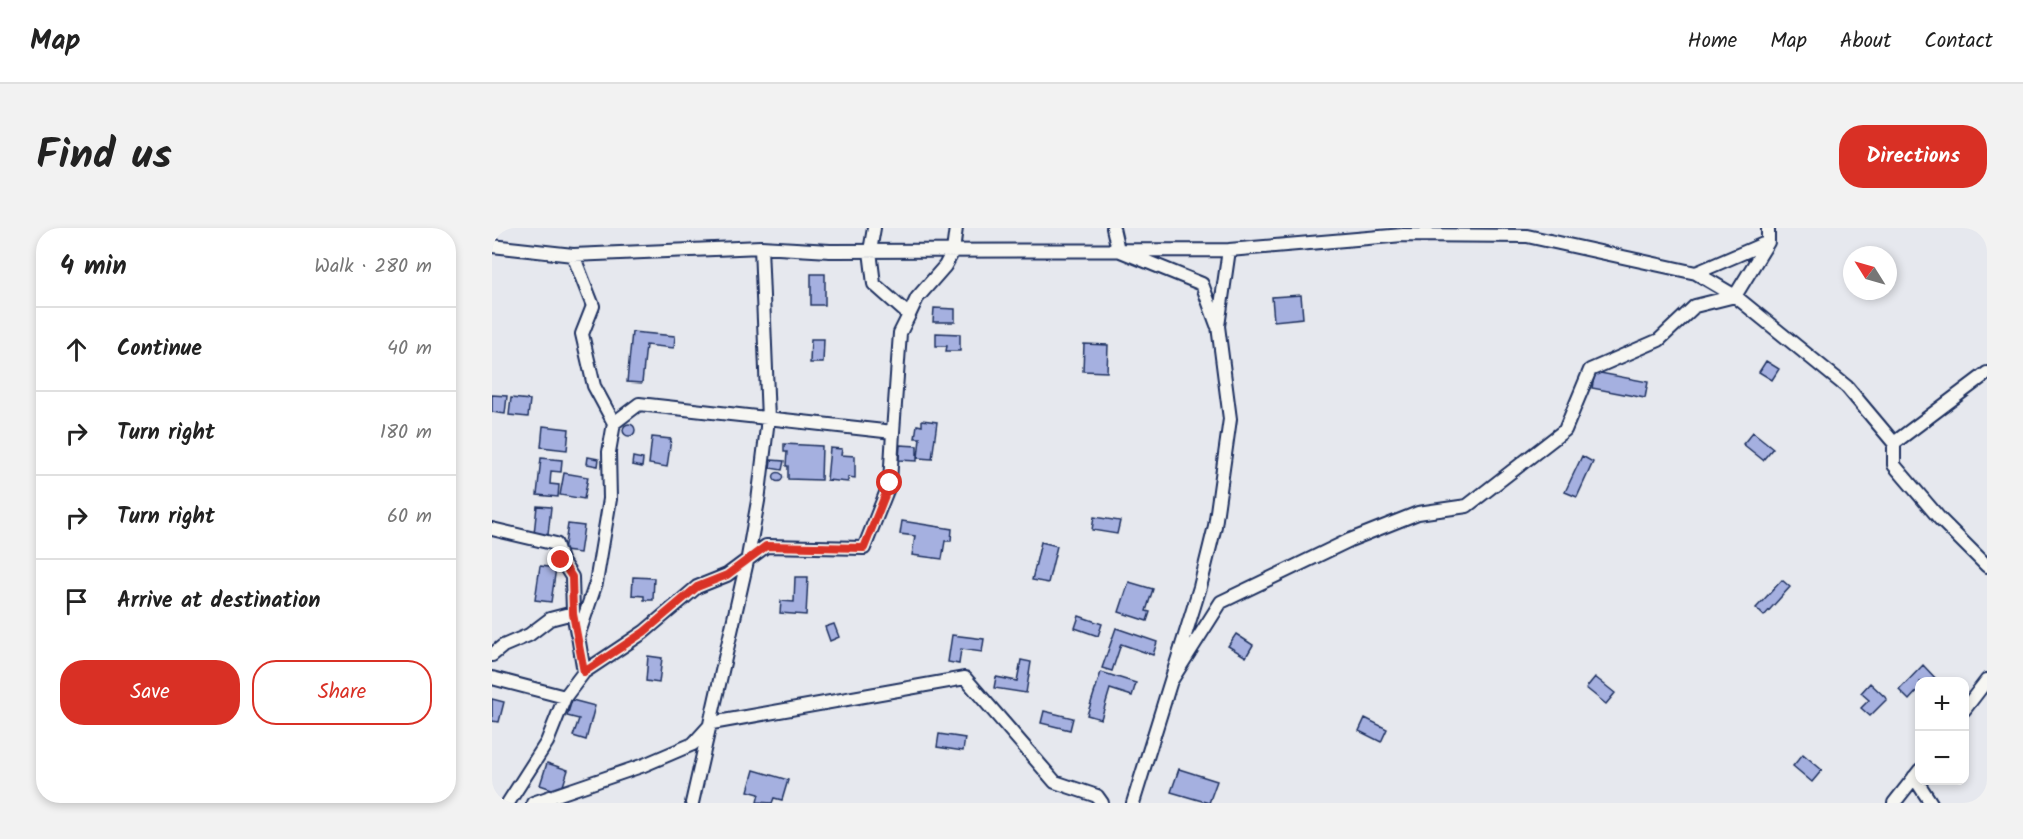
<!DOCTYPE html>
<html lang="en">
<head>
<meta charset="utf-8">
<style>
  :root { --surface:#fff; --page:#f2f2f2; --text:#222; --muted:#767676; --line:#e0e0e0; --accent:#d93025 }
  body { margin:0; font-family:Kalam,sans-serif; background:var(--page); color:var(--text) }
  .controls { position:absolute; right:18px; bottom:18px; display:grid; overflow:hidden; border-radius:12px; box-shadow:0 3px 9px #0003 }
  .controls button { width:54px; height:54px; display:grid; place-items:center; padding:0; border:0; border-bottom:2px solid var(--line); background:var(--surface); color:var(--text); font:30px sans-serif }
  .compass { position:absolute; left:1351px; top:18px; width:54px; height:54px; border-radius:50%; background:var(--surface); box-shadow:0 3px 9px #0003; rotate:307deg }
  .stop { position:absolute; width:18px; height:18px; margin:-14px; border:4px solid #d93025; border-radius:50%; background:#fff }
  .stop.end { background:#d93025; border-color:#fff; box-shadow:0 2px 6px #0008 }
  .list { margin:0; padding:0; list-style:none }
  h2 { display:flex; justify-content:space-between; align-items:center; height:78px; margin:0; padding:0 24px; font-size:26px }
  h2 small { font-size:20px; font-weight:400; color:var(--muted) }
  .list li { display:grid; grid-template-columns:39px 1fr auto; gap:18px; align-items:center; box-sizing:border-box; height:84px; padding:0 24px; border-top:2px solid var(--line) }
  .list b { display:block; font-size:22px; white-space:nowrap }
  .list em { font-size:20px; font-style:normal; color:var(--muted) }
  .actions { display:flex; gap:12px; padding:18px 24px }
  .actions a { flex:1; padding:14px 0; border:2px solid var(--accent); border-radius:24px; text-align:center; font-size:21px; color:var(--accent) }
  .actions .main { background:var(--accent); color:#fff }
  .icon { flex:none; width:33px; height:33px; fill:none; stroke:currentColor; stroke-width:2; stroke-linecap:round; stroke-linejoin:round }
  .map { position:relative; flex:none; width:1495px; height:575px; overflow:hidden; border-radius:24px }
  header { display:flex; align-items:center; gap:36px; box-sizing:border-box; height:84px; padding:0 30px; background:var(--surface); border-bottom:2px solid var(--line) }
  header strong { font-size:28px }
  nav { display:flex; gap:33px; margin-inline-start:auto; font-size:21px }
  .intro { display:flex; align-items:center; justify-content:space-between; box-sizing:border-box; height:144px; padding:0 36px }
  h1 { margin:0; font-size:42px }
  .button { padding:15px 27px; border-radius:24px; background:var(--accent); color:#fff; font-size:21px; font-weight:700 }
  main { display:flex; gap:36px; padding:0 36px }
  aside { flex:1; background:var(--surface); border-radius:24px; box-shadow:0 3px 9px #0003 }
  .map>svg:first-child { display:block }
  .building { fill:#a5b0e0; stroke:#1b2f5e; stroke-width:1.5 }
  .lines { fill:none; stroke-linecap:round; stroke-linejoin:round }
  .minor-casing { stroke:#1b2f5e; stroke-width:16 }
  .minor { stroke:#f6f6f2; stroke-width:12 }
  .route { stroke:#d93025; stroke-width:8 }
</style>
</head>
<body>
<header>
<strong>Map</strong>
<nav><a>Home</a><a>Map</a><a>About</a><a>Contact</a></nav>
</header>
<div class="intro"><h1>Find us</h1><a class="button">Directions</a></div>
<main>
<aside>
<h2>4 min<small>Walk · 280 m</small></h2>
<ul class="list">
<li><svg class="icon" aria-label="ahead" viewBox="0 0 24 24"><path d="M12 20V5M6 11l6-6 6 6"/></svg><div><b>Continue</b></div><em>40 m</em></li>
<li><svg class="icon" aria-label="right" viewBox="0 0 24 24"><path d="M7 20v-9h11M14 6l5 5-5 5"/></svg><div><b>Turn right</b></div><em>180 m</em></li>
<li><svg class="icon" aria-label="right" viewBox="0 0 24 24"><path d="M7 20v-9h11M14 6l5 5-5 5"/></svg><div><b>Turn right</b></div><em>60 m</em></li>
<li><svg class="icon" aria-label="arrive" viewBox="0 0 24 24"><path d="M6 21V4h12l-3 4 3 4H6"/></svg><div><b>Arrive at destination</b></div></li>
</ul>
<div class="actions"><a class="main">Save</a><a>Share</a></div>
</aside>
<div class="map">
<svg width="1495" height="575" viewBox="0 0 1495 575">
  <rect width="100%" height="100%" fill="#e6e8ee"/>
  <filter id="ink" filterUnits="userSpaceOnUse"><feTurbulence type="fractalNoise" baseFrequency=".0167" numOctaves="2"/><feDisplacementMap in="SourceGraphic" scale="12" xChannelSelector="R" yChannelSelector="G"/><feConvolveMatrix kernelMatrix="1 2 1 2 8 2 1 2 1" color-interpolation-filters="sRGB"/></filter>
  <g filter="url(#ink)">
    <path class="building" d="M319,46H333V77H319Z
      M809,67L811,90L782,93L780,69Z
      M442,80L463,81V94H441Z
      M140,104L183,108L182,120L154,117L150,155L135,154Z
      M444,105L468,106V123H454L455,118H444Z
      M319,111H332L331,135H318Z
      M592,116L616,117L615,144L591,143Z
      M1274,133L1287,141L1280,152L1267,144Z
      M1103,144L1156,154L1153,170L1100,160Z
      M0,167L15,168L13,186L0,184Z
      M19,170L38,172L36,189L17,187Z
      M430,192L445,194L440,231L426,230L428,210H423L425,197L430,198Z
      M131 202a6 6 0 1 1 12 0a6 6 0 1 1-12 0Z
      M51,198L77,201L75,222L49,219Z
      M1261,204L1281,220L1271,232L1251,216Z
      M160,209L179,211L175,239L157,236Z
      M292,216L330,218L329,252L296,251V238H294L295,224H292Z
      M408,217L425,218V233L407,232Z
      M338,220L350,221L349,227L363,228V250L356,249V254L335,252Z
      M1090,228L1101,234L1085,269L1073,264Z
      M96,229L107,231L106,238L95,236Z
      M141,229L151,231L150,239L140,237Z
      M49,230L70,232L69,244L59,243L58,256L67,257L66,269L45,267Z
      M279,232L292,233L290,242L278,240Z
      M281.5 249a4.5 4.5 0 1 1 9 0a4.5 4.5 0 1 1-9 0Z
      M72,245L96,249L92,271L68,267Z
      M45,278L59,279L56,307L42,306Z
      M602,289L628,293L625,306L600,302Z
      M410,293L460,301L459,313H453L450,331L420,327L423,308L408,306Z
      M76,296L92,298L88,325L72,323Z
      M549,314L565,318L556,355L540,352Z
      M48,338L64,340L59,374L43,372Z
      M141,349L162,350L161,372H152V368L140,367Z
      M303,349H316L314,387L288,385L289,373L302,374Z
      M1290,352L1298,359L1272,388L1264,380Z
      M637,354L661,361L654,383L658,384L655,393L627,384Z
      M587,388L610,396L606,408L583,400Z
      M342,396L347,409L338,413L333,399Z
      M624,400L665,414L661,427L629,416L620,443L610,440Z
      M744,406L761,417L754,429L736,418Z
      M460,407L492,411L490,424L469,421L467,436L456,434Z
      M156,428L170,430L167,455L154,453Z
      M529,432L539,434L534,465L502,460L504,449L525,453Z
      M1431,437L1447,454H1428V464L1426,462L1417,472L1407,462Z
      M609,444L644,455L640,468L618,461L609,491L595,487Z
      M1103,449L1123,465L1114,476L1094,460Z
      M1378,455L1395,471L1378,488L1369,480L1377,472L1369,465Z
      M0,471L12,474L7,494L0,493Z
      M80,472L103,478L94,512L81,508L87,491L75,488Z
      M552,483L581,490L578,502L549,495Z
      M873,490L895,501L889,514L867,503Z
      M447,506L473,510L471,523L445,519Z
      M1311,526L1330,542L1320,554L1301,538Z
      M55,535L76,542L69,564L48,557Z
      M687,541L725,553L717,575L679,564Z
      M262,542L296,552L290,572L282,570L280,575L265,574L267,566L256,563Z"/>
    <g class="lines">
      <defs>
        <path id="minor" d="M382,0L378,23L382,56L417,87L408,105L401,204
          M621,0L626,22L710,56L725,97
          M0,18L81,27L269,19L338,23L737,22L911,7L1035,8L1204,45L1243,68L1355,159L1402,215V237L1448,291L1495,338
          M81,27L101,78L90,106L102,158L122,195
          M1204,45L1276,14V0
          M417,87L425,70L453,38L461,23L464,0
          M1402,215L1495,145
          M0,301L64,316L69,332L80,349L81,385L85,406
          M0,427L11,418L37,407L58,391L81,385
          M0,450L73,469
          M679,453L729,374L858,312L926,285L975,278L1073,202L1098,142L1167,112L1203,78L1243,68L1276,14
          M1472,482L1495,452
          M1422,549L1439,575
          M16,575L55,514L73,469L92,444L152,404L205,359L235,347L274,318L372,320L398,255L401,204L147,176L122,195L117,224L118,271L104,355L86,408L92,444
          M41,575L152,537L201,516L220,495L473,450L563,554L605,568L610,575
          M200,575L256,329L266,273L276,191L269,19
          M641,575L708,359L723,298L738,191L726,98L737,22
          M1402,575L1428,542"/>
      </defs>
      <use href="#minor" class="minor-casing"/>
      <use href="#minor" class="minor"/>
    </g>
  </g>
  <g class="lines" filter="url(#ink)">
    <path class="route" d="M69,332L80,349L81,386L92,444L152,404L205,359L235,347L274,318L372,320L398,255"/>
  </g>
</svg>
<div class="controls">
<button>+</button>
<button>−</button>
</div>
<svg class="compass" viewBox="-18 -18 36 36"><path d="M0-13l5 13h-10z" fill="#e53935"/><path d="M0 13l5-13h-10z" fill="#767676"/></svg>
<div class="stop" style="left:398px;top:255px"></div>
<div class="stop end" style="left:69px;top:332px"></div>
</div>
</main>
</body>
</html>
